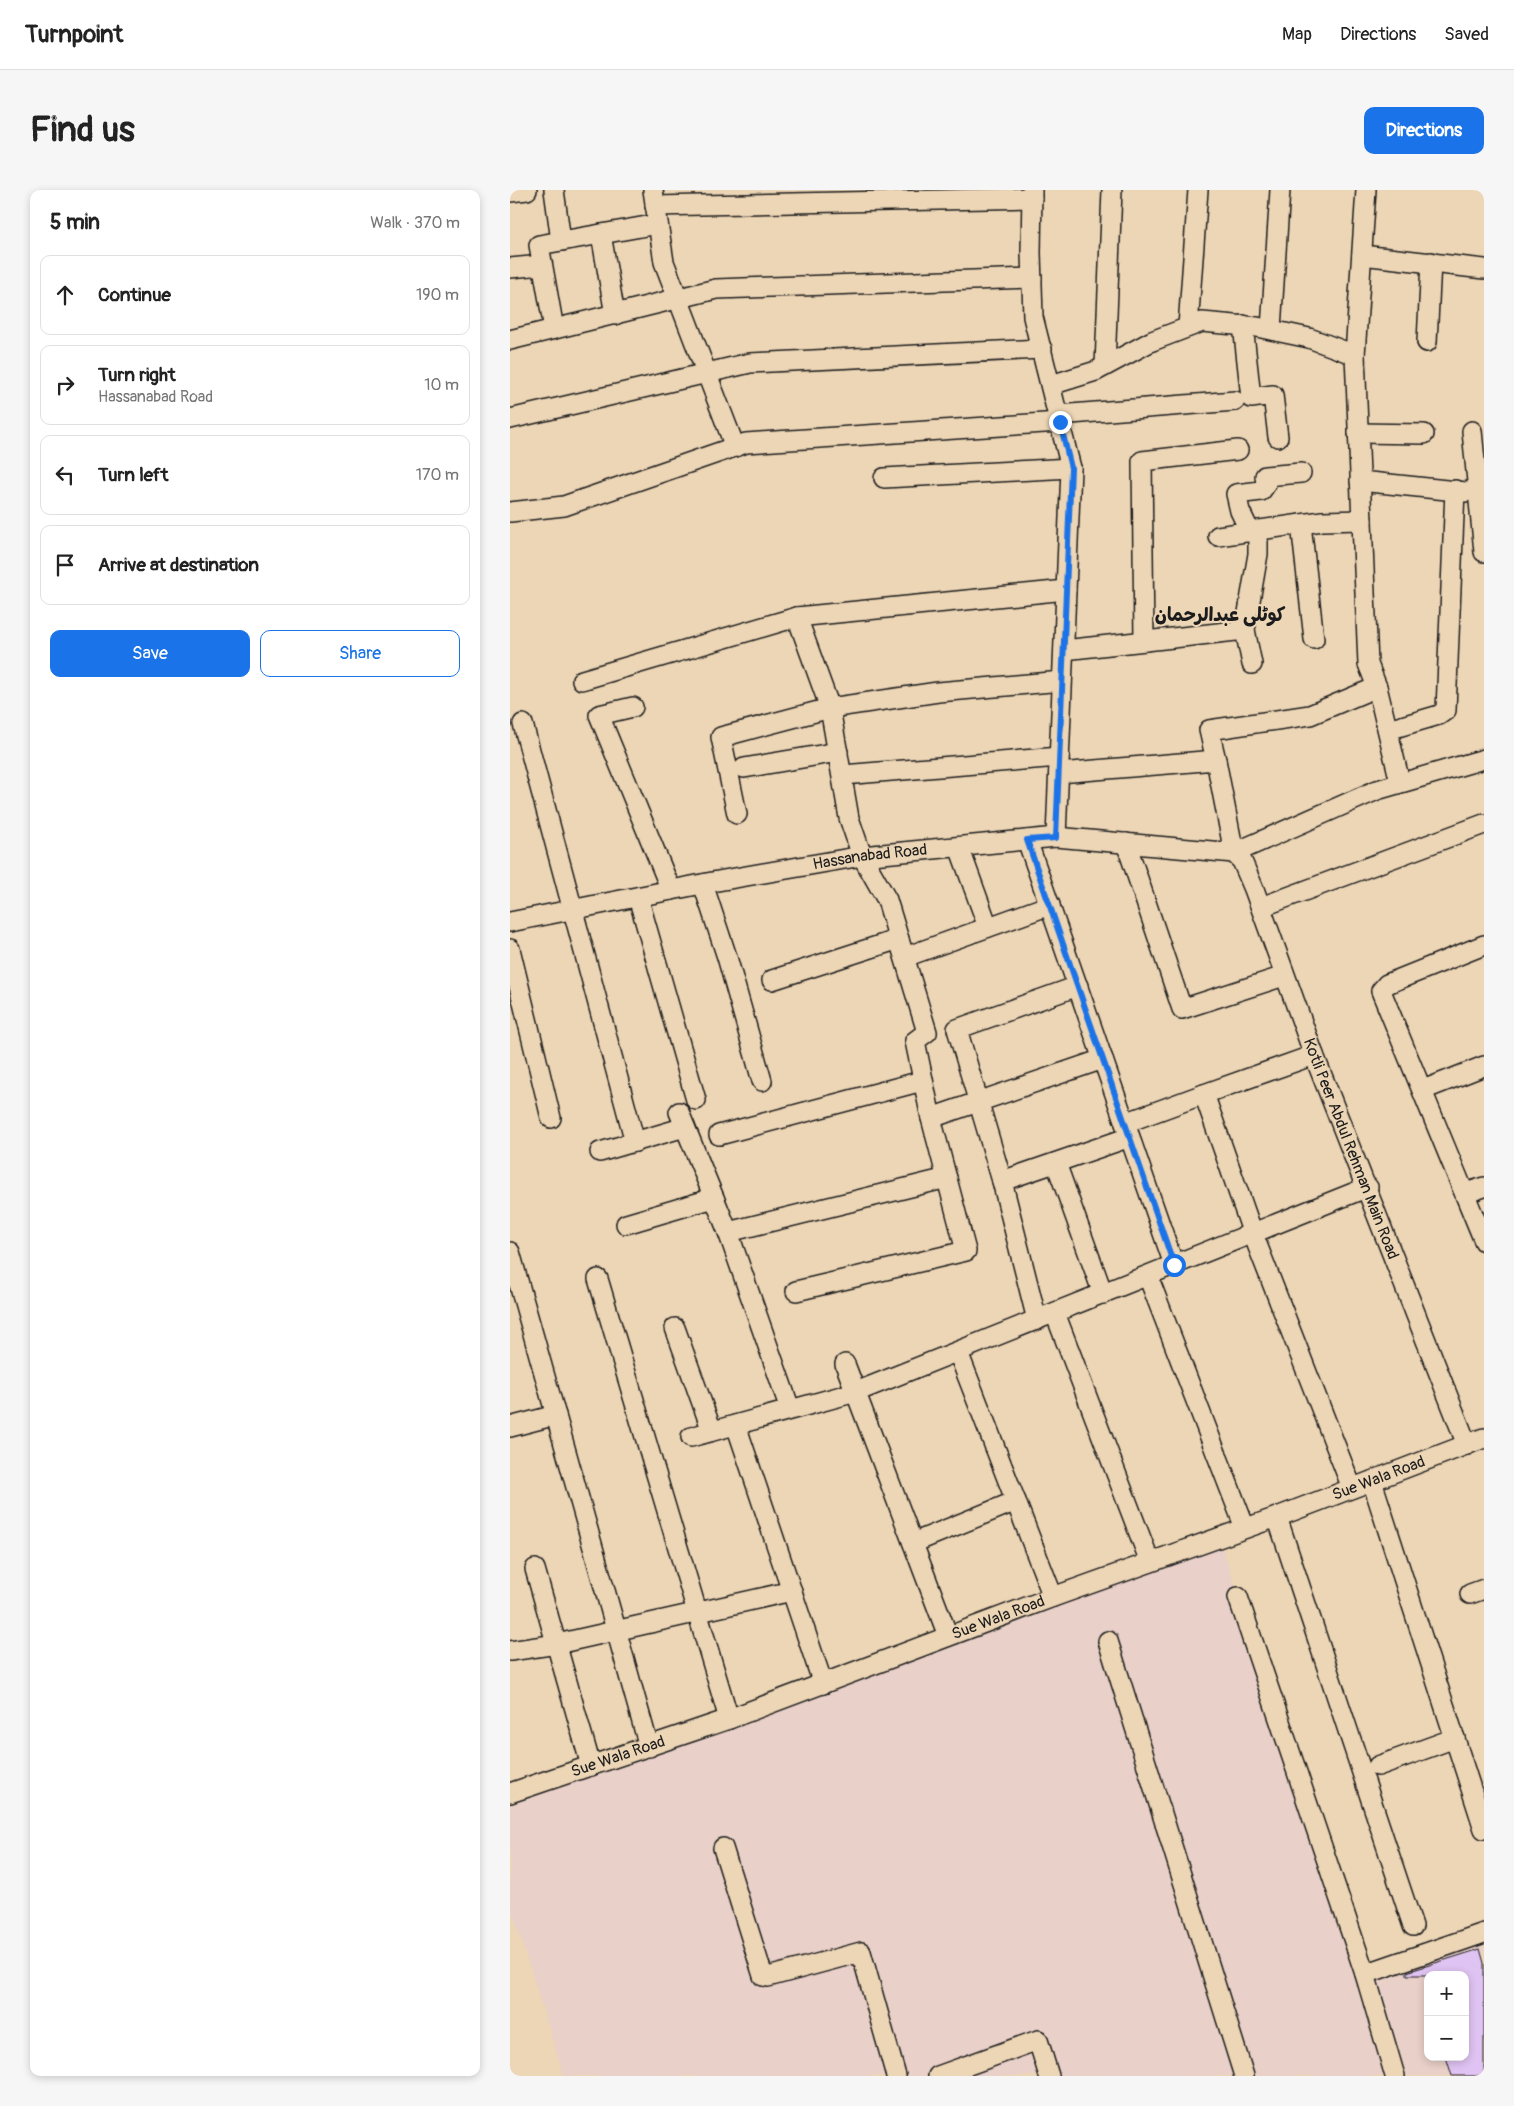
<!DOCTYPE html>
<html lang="en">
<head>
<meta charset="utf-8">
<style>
  :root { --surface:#fff; --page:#f6f6f6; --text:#222; --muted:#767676; --line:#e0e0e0; --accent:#1a73e8 }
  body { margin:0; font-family:Pangolin,"Playpen Sans Arabic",sans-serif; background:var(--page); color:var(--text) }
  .controls { position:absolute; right:15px; bottom:15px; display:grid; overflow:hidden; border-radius:10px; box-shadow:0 2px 8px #0003 }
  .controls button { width:45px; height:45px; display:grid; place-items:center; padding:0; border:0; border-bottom:1px solid var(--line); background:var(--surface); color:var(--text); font:25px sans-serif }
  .stop { position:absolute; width:15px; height:15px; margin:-11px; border:4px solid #1a73e8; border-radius:50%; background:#fff }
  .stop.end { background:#1a73e8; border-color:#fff; box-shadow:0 1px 5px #0008 }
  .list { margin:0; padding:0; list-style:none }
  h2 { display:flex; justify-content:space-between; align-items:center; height:65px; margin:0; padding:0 20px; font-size:21px }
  h2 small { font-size:16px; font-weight:400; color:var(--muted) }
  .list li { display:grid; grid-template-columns:32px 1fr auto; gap:15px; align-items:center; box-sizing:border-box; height:80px; margin:0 10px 10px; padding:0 10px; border:1px solid var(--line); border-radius:10px }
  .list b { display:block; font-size:19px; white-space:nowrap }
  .list p { margin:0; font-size:16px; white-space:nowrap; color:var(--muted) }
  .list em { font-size:16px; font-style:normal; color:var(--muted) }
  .actions { display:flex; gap:10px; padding:15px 20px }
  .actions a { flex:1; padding:11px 0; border:1px solid var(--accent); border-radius:10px; text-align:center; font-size:18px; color:var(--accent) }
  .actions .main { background:var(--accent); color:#fff }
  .icon { flex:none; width:28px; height:28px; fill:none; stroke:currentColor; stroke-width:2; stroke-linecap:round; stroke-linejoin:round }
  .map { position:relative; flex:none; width:974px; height:1886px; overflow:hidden; border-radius:10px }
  header { display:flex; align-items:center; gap:30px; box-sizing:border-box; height:70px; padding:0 25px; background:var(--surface); border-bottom:1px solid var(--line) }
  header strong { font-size:24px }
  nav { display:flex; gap:28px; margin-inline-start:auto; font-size:18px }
  .intro { display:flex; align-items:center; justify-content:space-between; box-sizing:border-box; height:120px; padding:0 30px }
  h1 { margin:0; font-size:35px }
  .button { padding:12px 22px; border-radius:10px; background:var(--accent); color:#fff; font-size:18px; font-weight:700 }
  main { display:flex; gap:30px; padding:0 30px }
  aside { flex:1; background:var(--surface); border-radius:10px; box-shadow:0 2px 8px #0003 }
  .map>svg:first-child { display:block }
  .built { fill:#e9d0c8; fill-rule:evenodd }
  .building { fill:#dfc3f2; stroke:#1c1c1c }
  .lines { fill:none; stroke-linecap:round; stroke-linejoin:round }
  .minor-casing { stroke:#1c1c1c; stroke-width:22 }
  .minor { stroke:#edd6b6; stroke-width:19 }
  .route { stroke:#1a73e8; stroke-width:6 }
  .labels { text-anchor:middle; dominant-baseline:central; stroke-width:4; stroke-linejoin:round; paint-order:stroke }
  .street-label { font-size:16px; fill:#1c1c1c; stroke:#edd6b6 }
  .quarter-label { font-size:19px; font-weight:bold; fill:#1c1c1c; stroke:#edd6b6 }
</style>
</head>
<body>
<header>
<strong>Turnpoint</strong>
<nav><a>Map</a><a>Directions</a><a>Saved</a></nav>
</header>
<div class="intro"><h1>Find us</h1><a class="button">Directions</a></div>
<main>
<aside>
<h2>5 min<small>Walk · 370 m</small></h2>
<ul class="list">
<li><svg class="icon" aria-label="ahead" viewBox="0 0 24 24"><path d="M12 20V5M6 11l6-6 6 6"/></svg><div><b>Continue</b></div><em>190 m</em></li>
<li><svg class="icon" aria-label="right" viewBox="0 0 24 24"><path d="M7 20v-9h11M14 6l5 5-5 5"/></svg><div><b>Turn right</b><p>Hassanabad Road</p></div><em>10 m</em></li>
<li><svg class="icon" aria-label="left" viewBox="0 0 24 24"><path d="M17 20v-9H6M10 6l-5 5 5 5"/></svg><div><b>Turn left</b></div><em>170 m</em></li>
<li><svg class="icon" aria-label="arrive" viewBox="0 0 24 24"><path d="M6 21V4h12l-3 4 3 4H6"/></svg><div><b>Arrive at destination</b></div></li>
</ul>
<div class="actions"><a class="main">Save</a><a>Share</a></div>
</aside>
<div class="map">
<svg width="974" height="1886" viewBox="0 0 974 1886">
  <rect width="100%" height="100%" fill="#edd6b6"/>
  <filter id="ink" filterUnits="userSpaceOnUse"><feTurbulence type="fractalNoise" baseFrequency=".02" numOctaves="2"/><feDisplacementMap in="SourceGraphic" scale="10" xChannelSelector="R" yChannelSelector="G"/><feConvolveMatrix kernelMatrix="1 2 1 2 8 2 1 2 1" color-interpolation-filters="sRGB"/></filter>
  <g filter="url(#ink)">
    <path class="built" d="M709,1348L855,1783L974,1743V1886H54L0,1715V1604ZM918,1785H955V1867H918Z"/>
    <path class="building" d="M970,1759L974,1773V1886H942L936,1867H955V1785H897V1782Z"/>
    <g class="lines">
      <defs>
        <g id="minor">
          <path d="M44,0L51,51"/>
          <path d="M143,0L154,72L225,257"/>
          <path d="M522,0L521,63L523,127L561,278L546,647"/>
          <path d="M856,0L845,165L858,474L867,497L890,592"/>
          <path d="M0,2L17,0"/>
          <path d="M145,16L522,8"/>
          <path d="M91,44L105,125"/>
          <path d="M852,65L974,79"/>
          <path d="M0,78L32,75"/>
          <path d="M733,135L741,208L763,205L768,247"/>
          <path d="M678,137L688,0"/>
          <path d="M44,139L29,55L148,34"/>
          <path d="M761,139L770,0"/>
          <path d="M0,150L206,99L522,88"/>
          <path d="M917,152L921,72"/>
          <path d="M595,176L602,0"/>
          <path d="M541,195L586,181L642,151L692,132L747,137L799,148L845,165"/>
          <path d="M548,225L725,211"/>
          <path d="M0,229L240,173L532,159"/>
          <path d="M962,241L974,362"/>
          <path d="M848,243L914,244"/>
          <path d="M374,288L561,278"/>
          <path d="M850,291L956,302"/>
          <path d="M0,322L54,316L236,253L550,232"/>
          <path d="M791,334L804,449"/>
          <path d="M740,342L730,321L726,304L751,301L756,294L755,286L791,283"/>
          <path d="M708,346L812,331L852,330"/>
          <path d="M287,427L320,518L339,628L352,666L377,710L417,842L405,851L421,928L593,869"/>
          <path d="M634,451L632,271L728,260"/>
          <path d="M554,460L735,440"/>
          <path d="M742,474L735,440L748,364V340"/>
          <path d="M72,490L287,427L556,400"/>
          <path d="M123,517L89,525L161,700"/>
          <path d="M13,534L125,952"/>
          <path d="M878,540L929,525L936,520L945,300"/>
          <path d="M706,570L699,540L800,525L867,497"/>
          <path d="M234,578L328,562"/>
          <path d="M549,583L706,570L724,663"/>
          <path d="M333,585L549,567"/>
          <path d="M227,624L211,547L320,518L428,502L552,491"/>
          <path d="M517,650L664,1075"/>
          <path d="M616,653L672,819L774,786"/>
          <path d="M449,657L478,737"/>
          <path id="s1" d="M724,663L732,671L744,699L804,865L957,1255"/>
          <path d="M724,663L867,600L974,569"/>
          <path d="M193,694L217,767L252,891"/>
          <path d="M128,707L186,910"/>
          <path d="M751,717L974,634"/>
          <path id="s2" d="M0,732L202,692L352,666L546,647L724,663"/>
          <path d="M974,755L877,794L871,801L974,1051"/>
          <path d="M0,759L41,928"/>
          <path d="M395,767L540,715"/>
          <path d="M262,790L389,749"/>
          <path d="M804,865L694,904L743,1044L842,1298"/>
          <path d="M913,900L974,876"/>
          <path d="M169,922L218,1042L280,1219"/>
          <path d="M615,933L694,904"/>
          <path d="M209,945L412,891"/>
          <path d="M90,962L175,937"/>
          <path d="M546,973L593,1104"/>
          <path d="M492,991L447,839L568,796"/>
          <path d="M956,1003L974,997"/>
          <path d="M116,1034L204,1008"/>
          <path d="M218,1042L437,988"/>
          <path d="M0,1062L139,1557"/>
          <path d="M638,1086L735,1338"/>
          <path d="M88,1089L219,1529"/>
          <path d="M286,1101L456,1061L421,928"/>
          <path d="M545,1123L640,1372"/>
          <path d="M527,1130L492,991L620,947"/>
          <path d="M165,1138L202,1241"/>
          <path d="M448,1162L543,1407"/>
          <path d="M335,1174L438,1446"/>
          <path d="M226,1235L313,1494"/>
          <path d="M0,1237L46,1225"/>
          <path d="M181,1247L346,1202L858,997"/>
          <path d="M862,1291L974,1639"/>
          <path d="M767,1327L903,1736"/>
          <path d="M403,1353L506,1311"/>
          <path d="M25,1379L81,1576"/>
          <path d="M960,1404L974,1399"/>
          <path d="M728,1407L855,1784"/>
          <path d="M598,1451L734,1886"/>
          <path d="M0,1461L47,1454L282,1401"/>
          <path d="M868,1576L945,1548"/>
          <path id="s3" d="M0,1603L219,1529L543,1407L767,1327L974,1248"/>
          <path d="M213,1658L253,1786L258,1787L351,1762L386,1886"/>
          <path d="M428,1886L528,1850L539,1886"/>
          <path d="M885,1886L855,1784L974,1743"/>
        </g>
      </defs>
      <use href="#minor" class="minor-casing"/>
      <use href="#minor" class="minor"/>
    </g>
  </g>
  <g class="lines" filter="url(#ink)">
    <path class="route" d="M550,232L561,278L546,648L517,650L664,1075"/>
  </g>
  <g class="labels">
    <g class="street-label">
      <text stroke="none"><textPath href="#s2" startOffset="366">Hassanabad Road</textPath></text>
      <text stroke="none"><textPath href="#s1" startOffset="319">Kotli Peer Abdul Rehman Main Road</textPath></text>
      <text stroke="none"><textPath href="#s3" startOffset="924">Sue Wala Road</textPath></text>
      <text stroke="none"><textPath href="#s3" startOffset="519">Sue Wala Road</textPath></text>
      <text stroke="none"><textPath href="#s3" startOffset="114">Sue Wala Road</textPath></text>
    </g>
    <g class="quarter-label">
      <text x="710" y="425">کوٹلی عبدالرحمان</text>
    </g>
  </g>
</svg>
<div class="controls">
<button>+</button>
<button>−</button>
</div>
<div class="stop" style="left:664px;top:1075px"></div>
<div class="stop end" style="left:550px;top:232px"></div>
</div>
</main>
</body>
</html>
